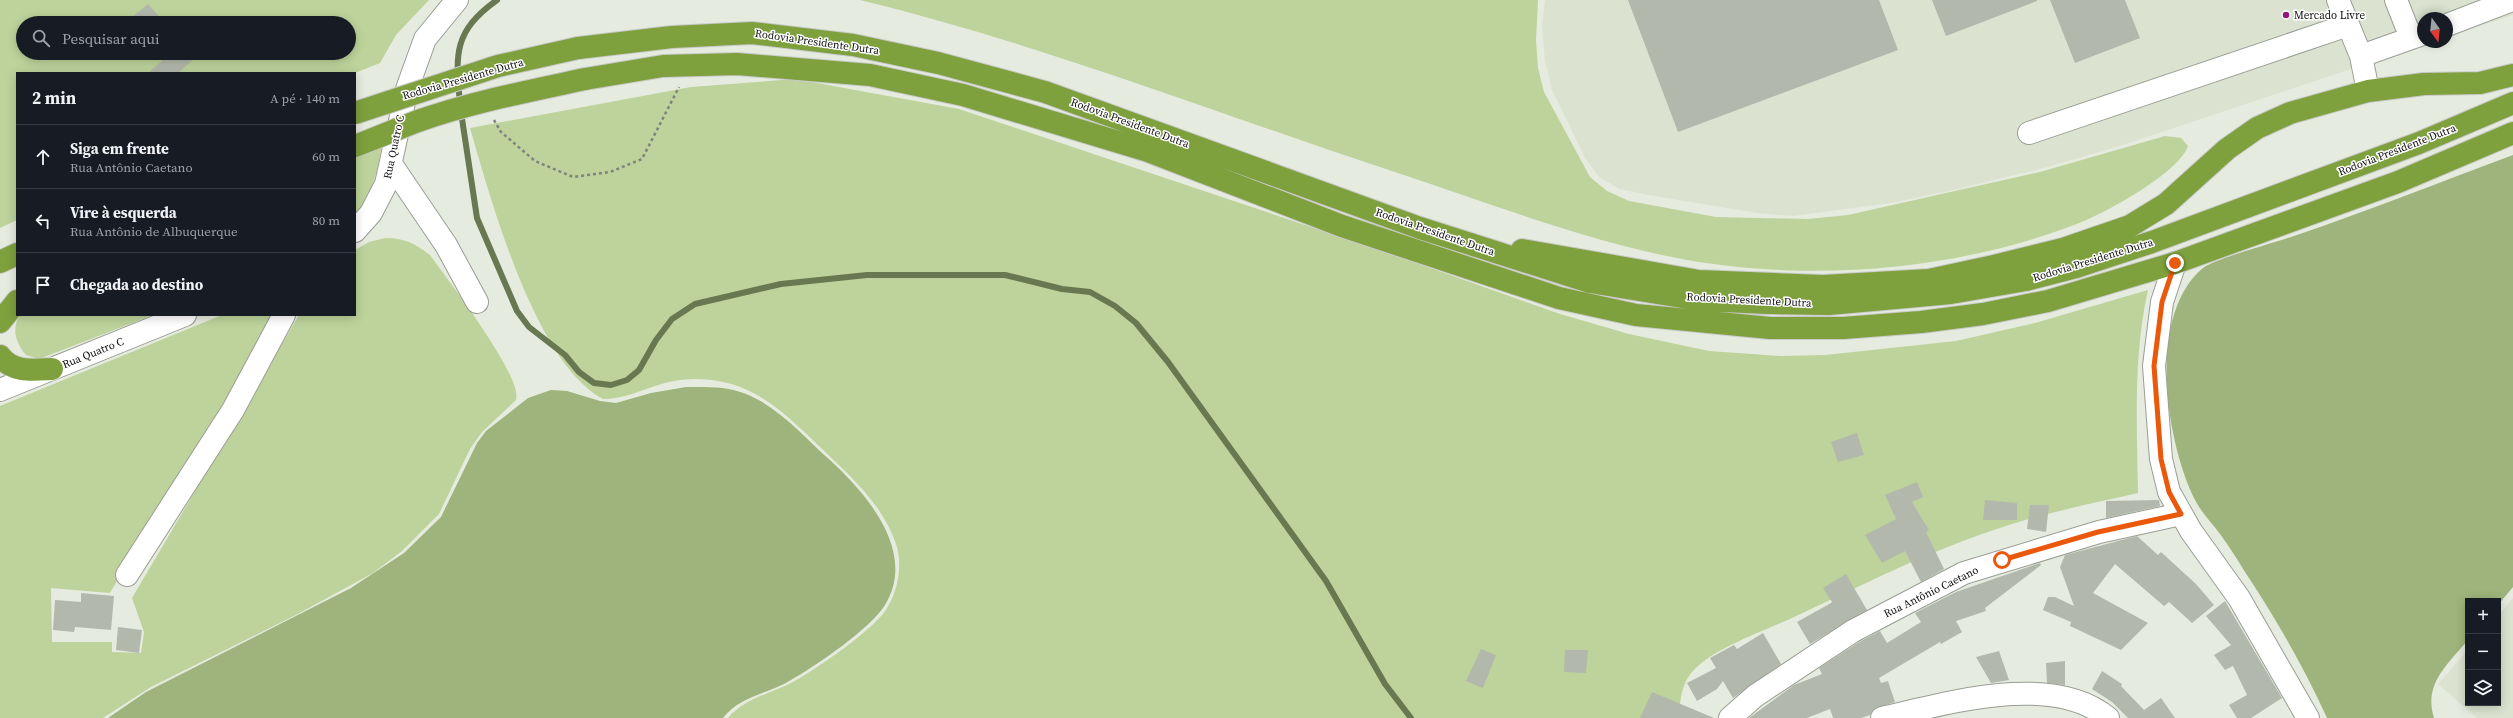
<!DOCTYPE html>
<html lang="pt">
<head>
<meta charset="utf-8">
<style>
  :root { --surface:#171b24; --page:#20242c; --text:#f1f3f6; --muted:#9ea1a6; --line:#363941 }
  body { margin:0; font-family:"Source Serif 4",serif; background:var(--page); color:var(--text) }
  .controls { position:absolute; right:12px; bottom:12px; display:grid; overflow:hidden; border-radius:0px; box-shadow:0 2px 10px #0003 }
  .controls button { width:36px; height:36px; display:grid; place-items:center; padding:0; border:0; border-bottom:1px solid var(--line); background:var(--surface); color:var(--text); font:20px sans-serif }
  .compass { position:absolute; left:2417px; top:12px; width:36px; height:36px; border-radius:50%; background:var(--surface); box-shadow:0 2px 10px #0003; rotate:165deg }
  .stop { position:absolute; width:12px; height:12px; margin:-9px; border:3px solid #ea580c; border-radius:50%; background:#fff }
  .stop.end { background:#ea580c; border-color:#fff; box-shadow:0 1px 4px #0008 }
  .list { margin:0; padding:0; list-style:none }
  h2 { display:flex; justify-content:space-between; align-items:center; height:52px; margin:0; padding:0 16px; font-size:17px }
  h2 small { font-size:13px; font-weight:400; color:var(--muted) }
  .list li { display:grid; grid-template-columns:26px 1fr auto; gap:12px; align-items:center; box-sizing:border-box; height:64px; padding:0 16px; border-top:1px solid var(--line) }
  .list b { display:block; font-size:15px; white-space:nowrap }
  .list p { margin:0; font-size:13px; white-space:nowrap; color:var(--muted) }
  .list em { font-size:13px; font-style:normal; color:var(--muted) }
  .icon { flex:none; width:22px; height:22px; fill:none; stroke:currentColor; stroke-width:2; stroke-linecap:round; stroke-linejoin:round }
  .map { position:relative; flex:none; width:2513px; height:718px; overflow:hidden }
  .search { position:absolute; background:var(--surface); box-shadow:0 2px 10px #0003; left:16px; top:16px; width:340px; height:44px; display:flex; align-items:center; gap:10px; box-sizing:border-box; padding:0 14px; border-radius:22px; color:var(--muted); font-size:15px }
  .panel { position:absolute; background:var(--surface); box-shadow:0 2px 10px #0003; left:16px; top:72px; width:340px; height:244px; border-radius:0px }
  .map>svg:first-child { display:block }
  .built { fill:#dbe3d0 }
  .green { fill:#bdd39b; fill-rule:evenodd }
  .forest { fill:#9eb47c }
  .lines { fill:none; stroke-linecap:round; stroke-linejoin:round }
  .stream { stroke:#687850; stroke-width:6 }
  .building { fill:#b3b8ac }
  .minor-casing { stroke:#999e93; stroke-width:24 }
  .highway-casing { stroke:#cacaca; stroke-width:24 }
  .path { stroke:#81847c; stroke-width:2.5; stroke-dasharray:3 3; stroke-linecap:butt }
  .minor { stroke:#fff; stroke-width:22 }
  .highway { stroke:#7ea03d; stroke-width:22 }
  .highway-bridge-casing { stroke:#cacaca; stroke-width:24; stroke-linecap:butt }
  .highway-bridge { stroke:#7ea03d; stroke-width:22 }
  .route { stroke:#ea580c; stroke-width:5 }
  .poi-dot { fill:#8e1a7b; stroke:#fff; stroke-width:1.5 }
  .labels { text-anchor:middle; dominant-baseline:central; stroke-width:3; stroke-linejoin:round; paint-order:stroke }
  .poi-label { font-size:11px; fill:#0e100c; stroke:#fff; text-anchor:start }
  .street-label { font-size:11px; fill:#0e100c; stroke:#fff }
</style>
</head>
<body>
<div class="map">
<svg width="2513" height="718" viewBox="0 0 2513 718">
  <rect width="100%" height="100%" fill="#e6ebdf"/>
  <path class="built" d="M1545,0H2513V15L2447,37V18H2423V42H2432L2123,145L2048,167L1949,191L1891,203L1793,216L1757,213L1648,195L1620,189L1600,178L1585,158L1552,90L1545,61L1542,26Z
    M2513,598V718H2477L2438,684L2468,650V703H2498V616Z"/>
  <path class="green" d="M0,0H429L396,35L380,63L355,73H17V220L0,228ZM23,23H349V53H23Z
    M860,0H1538L1536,40L1538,68L1544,92L1590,177L1607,191L1629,201L1716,217L1808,219L1848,215L2040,172L2165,136L2181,138L2188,146C2178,174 2102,215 2074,225C1934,278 1768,285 1624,246C1544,225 1467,196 1389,170C1213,112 1041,44 860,0Z
    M795,79L959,109L1380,250L1560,314L1629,334L1709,351L1781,356L1825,355L1956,341L2035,323L2148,290C2133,357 2137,426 2138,493C2094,503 2049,512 2006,526C1932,549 1863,585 1792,618C1764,631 1714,648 1694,670C1681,683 1680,701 1679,718H728C745,698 770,694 793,682C815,670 875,629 887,608C898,591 903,564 896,544C882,503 849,475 819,446C791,419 762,390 723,382C700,377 677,378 655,386C637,392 622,399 603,399C535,363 491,200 470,128L691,87Z
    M382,143C378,169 373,195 355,214V156Z
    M385,238C404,238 414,243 430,255C447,279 523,376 516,400L482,432L470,449L439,514L402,551L373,573L294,616L151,687L103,718H0V406L222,315H272L229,397L168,492L110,593L51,588L52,642H112V652L141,653L144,632L132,598L299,315H355V250L369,242Z
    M20,315H153L39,359L26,355C16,343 11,329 20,315Z"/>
  <path class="forest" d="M2513,155V587L2498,605V601H2468V640C2448,664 2423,684 2434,718H2327C2305,669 2275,617 2245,572C2237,559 2229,546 2220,534C2212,523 2201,512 2195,500C2166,442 2146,315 2203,268C2214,259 2276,242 2294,236C2368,211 2440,182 2513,155Z
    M686,387C706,387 727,386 746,394C779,407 805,438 831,461C868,495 917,553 885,605C871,628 816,666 791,680C768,694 741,695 723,718H108L146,692L351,588L404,553L441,517L477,443L486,431L528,398L551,390L567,391L600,401L616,403L651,393Z"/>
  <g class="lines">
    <path class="stream" d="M460,103C455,53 454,31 497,0
      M461,112L477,218L517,311L529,327L565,355L579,372L594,383L611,385L627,380L639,370L656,340L672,319L695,304L781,284L867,275H1005L1062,289L1090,292L1115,306L1136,323L1168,362L1326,581L1385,684L1411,718"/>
  </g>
  <path class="building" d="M1628,0H1879L1898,50L1678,132Z
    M1932,0H2037V1L1946,36Z
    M2050,0H2125L2140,38L2075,63Z
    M148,4L165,23H125Z
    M171,53H191L195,58L178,73H148Z
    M1857,433L1864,455L1838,462L1831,442Z
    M1917,482L1923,497L1912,502L1929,530L1926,532L1944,569L1921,582L1905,551L1882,563L1865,535L1896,519L1885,495Z
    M1985,500L2017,503V520H1983Z
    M2106,501L2159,500L2160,506L2106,518Z
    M2030,505H2049L2046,532L2027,529Z
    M2137,536L2158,555L2161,552L2196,584L2214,605L2192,623L2169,602L2164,606L2115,564L2093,593L2148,623L2121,650L2070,626L2071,622L2043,610L2048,597H2055L2074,606L2060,567L2065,555Z
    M2040,563L2041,565L1985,608L1986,611L1956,621L1962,632L1941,644L1940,642L1879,678L1881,683L1888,681L1895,702L1874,709L1870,715L1861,718H1833L1830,709L1807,718H1749L1794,685L1822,674L1819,668L1859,642L1880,631L1887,643L1921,622L1915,613L1956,592Z
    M1846,574L1867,610L1810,644L1797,622L1831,603L1832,602L1823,588Z
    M81,593L114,596L111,630L75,627L74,632L53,630L55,600L81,602Z
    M2225,601L2282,698L2251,718H2237L2229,705L2247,695L2233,666L2225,670L2214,655L2231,645L2206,616Z
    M118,627L142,630L139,653L116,650Z
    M1763,633L1781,664L1733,698L1723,681L1717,689L1697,701L1687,683L1716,668L1710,658L1734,645L1737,649Z
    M1481,649L1496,655L1483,688L1466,681Z
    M1565,650H1588L1586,673L1564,672Z
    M1999,651L2009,680L1991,683L1976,657Z
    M2065,661V685L2047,683L2046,663Z
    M2102,671L2122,684L2121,686L2144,710L2161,698L2175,718H2128L2112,702L2092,689Z
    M1652,692L1714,718H1640Z"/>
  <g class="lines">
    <defs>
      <path id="minor" d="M2338,0L2361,56L2368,91
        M2396,0L2411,38
        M2447,25L2512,0
        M2361,56L2423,34
        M2029,133L2348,25
        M391,164L446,245L477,302
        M355,231L371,213L386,184L407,89L425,39L457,0
        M2175,263L2162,302L2154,366L2161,459L2169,492L2191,531L2239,598L2308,718
        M0,390L185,315
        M127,575L233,410L284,315
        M1730,718L1755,696L1853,631L1964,573L2099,532L2181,514
        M1882,718C1945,704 2052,671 2108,718"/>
      <path id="highway" d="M578,48L672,37L752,33L853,45L938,63L1045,92L1420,228L1590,282L1700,300L1768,303L1829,304L1951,293L2026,280L2076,267L2152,242L2419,143L2513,103
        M585,79L663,66L737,64L870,75L963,95L1148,151L1342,226L1559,298L1636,315L1770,328H1843L1921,322L1983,314L2048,301L2175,263L2398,182L2513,133
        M1522,250L1699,281L1823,286L1929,280L1994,266L2063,249L2130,226L2166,204L2227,149L2257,128L2290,113L2368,91L2424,84L2480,83L2513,75
        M0,262L17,254
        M0,322L17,301
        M0,356C13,373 33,370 52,369"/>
    </defs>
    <use href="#minor" class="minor-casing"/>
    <use href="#highway" class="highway-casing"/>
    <path class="path" d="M494,120L501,132L535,161L573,177L610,172L642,159L679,87"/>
    <use href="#minor" class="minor"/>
    <use href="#highway" class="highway"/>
    <defs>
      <path id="highway-bridge" d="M355,113L498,66L578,48
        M355,146C376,138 397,129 418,121C472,102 529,91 585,79"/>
    </defs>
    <use href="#highway-bridge" class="highway-bridge-casing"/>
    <use href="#highway-bridge" class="highway-bridge"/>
  </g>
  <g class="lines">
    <path class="route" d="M2002,560L2098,532L2181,514L2169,492L2161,459L2154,366L2162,302L2175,263"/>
  </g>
  <circle class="poi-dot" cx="2286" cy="15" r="4"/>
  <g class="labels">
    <g class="poi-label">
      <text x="2294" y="15">Mercado Livre</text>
    </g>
    <g class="street-label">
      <text transform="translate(817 42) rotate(8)">Rodovia Presidente Dutra</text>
      <text transform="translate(463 79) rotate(-16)">Rodovia Presidente Dutra</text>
      <text transform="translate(1130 123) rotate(20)">Rodovia Presidente Dutra</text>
      <text transform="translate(394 147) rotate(-78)">Rua Quatro C</text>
      <text transform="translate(2397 150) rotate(-21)">Rodovia Presidente Dutra</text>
      <text transform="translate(1435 232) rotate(19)">Rodovia Presidente Dutra</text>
      <text transform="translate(2093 260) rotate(-17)">Rodovia Presidente Dutra</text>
      <text transform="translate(1749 300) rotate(3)">Rodovia Presidente Dutra</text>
      <text transform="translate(93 353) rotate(-22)">Rua Quatro C</text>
      <text transform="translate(1931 592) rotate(-26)">Rua Antônio Caetano</text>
    </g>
  </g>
</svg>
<div class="controls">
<button>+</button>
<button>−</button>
<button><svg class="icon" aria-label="layers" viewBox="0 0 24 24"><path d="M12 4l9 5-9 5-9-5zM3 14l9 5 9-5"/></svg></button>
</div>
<svg class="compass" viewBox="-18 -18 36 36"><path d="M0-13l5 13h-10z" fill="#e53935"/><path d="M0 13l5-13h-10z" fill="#9ea1a6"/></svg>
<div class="stop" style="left:2002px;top:560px"></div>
<div class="stop end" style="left:2175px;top:263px"></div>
<div class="search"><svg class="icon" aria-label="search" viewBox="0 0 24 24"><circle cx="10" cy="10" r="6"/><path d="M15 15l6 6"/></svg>Pesquisar aqui</div>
<section class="panel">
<h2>2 min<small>A pé · 140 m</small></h2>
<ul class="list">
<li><svg class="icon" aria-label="ahead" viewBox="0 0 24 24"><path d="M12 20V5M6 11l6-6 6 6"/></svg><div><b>Siga em frente</b><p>Rua Antônio Caetano</p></div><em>60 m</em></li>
<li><svg class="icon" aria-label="left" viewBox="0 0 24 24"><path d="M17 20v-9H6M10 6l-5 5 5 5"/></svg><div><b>Vire à esquerda</b><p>Rua Antônio de Albuquerque</p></div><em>80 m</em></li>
<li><svg class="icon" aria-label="arrive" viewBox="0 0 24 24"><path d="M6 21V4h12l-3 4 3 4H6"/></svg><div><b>Chegada ao destino</b></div></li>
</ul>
</section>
</div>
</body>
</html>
